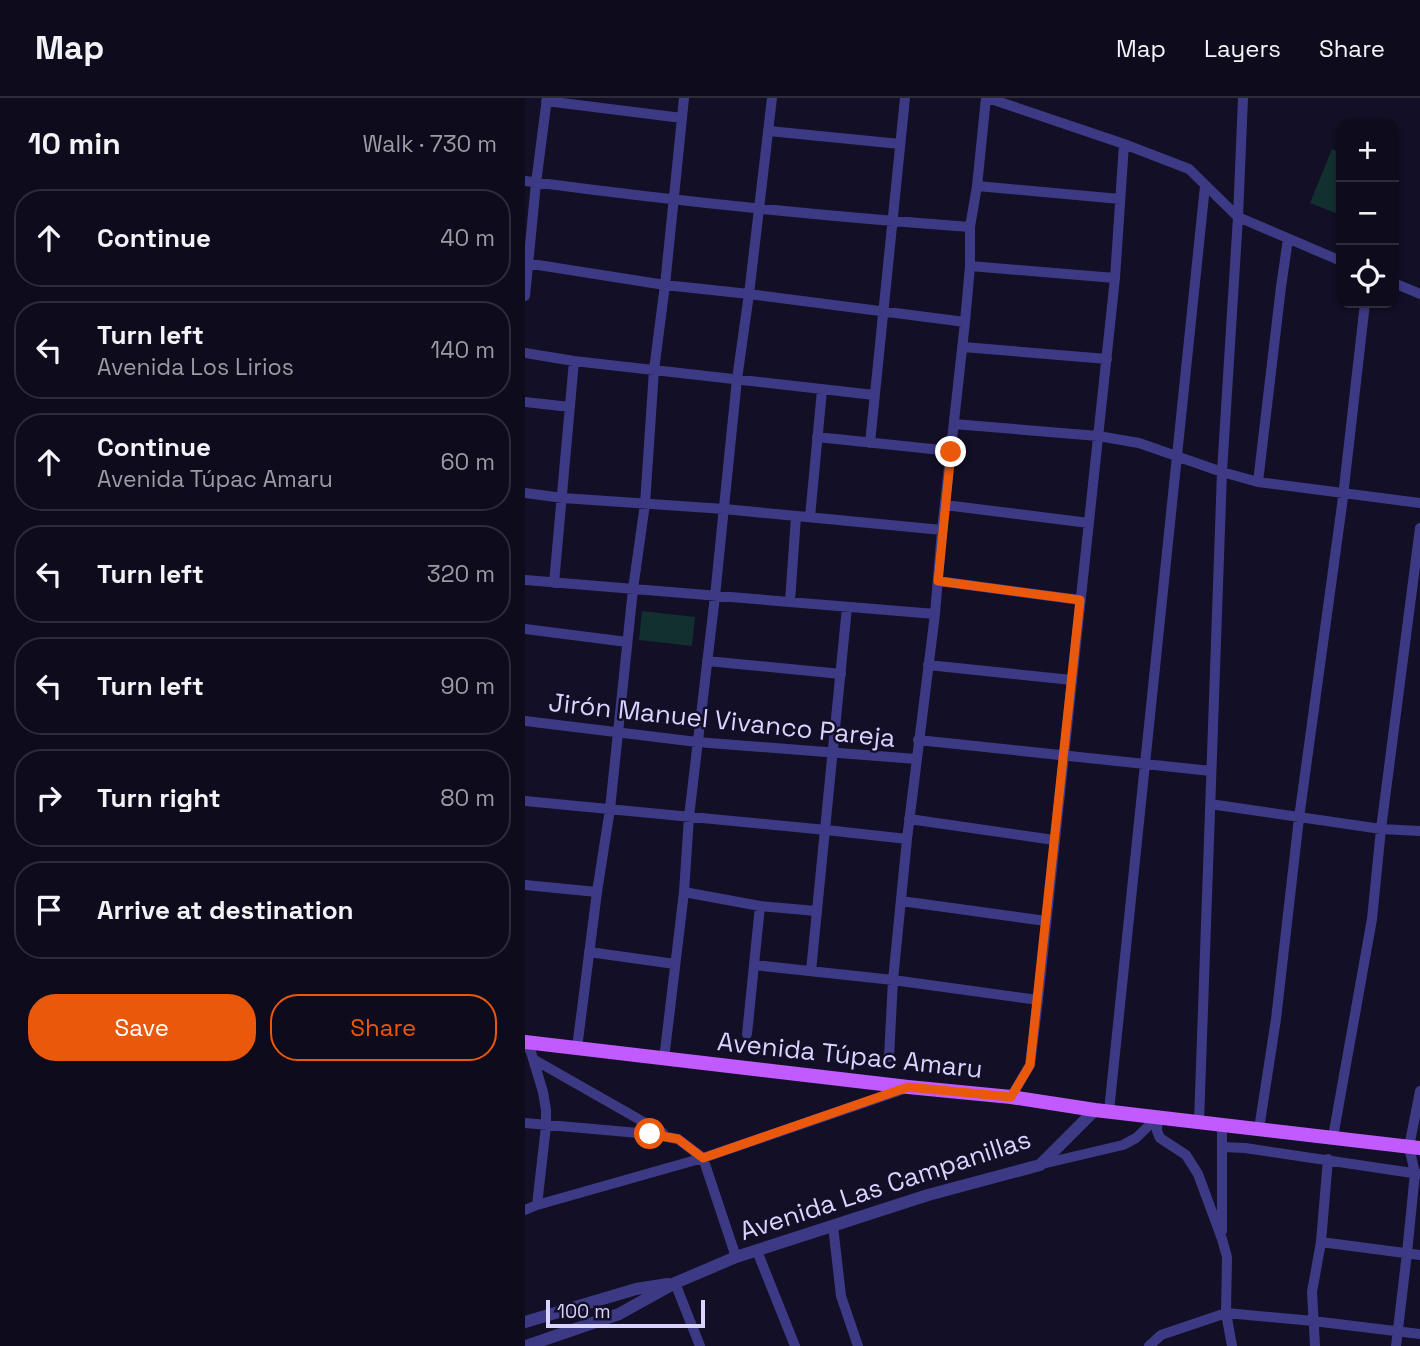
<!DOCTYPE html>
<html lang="en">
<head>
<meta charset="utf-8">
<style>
  :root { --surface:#0e0b1c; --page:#171425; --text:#f1f3f6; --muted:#9b9ba3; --line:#2e2b3b; --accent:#ea580c }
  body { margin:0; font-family:"Space Grotesk",sans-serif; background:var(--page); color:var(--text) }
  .controls { position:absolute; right:21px; top:21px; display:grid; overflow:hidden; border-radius:14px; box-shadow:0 2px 5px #0004 }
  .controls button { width:63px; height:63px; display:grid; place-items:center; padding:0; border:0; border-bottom:2px solid var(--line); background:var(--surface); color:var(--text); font:35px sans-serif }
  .scale { position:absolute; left:21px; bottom:18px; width:159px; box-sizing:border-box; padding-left:7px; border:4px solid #d9d4ff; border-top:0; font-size:19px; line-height:24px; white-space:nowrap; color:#d9d4ff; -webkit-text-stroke:5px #130f26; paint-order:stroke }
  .stop { position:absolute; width:21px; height:21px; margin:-16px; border:5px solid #ea580c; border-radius:50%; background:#fff }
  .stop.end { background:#ea580c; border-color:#fff; box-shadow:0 2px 7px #0008 }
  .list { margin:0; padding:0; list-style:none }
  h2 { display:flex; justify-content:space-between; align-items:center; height:91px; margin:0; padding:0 28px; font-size:30px }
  h2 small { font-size:23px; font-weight:400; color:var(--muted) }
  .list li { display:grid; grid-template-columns:46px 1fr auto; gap:21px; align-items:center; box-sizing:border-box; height:98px; margin:0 14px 14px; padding:0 14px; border:2px solid var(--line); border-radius:28px }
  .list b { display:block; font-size:26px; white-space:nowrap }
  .list p { margin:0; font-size:23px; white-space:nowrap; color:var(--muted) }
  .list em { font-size:23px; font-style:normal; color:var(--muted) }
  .actions { display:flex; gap:14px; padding:21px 28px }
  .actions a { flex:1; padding:16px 0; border:2px solid var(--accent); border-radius:28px; text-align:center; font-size:24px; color:var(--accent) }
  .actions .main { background:var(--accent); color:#fff }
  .icon { flex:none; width:38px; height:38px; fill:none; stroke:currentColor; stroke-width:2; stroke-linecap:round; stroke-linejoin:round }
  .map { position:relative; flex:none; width:895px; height:1248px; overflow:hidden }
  header { display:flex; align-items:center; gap:42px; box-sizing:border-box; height:98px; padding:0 35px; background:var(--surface); border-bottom:2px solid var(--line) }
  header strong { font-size:33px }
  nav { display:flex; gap:38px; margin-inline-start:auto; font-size:24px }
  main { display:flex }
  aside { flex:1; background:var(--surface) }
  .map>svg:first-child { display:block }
  .green { fill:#12302f }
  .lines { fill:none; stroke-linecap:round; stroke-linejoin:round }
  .minor { stroke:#3d3a85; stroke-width:10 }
  .tertiary { stroke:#3d3a85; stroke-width:12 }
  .primary { stroke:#c25bff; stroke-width:14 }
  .route { stroke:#ea580c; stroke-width:9 }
  .labels { text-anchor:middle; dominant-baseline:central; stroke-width:5; stroke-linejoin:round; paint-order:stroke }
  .street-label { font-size:26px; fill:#d9d4ff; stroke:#130f26 }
</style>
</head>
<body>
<header>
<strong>Map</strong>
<nav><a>Map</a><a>Layers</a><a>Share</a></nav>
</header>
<main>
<aside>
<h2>10 min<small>Walk · 730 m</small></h2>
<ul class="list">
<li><svg class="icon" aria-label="ahead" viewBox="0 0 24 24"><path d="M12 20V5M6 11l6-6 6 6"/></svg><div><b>Continue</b></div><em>40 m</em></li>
<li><svg class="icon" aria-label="left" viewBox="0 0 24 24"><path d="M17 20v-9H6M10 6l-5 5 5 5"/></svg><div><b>Turn left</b><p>Avenida Los Lirios</p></div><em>140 m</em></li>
<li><svg class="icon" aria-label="ahead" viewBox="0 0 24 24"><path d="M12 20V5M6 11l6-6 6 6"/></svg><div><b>Continue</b><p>Avenida Túpac Amaru</p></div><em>60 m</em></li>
<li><svg class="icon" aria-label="left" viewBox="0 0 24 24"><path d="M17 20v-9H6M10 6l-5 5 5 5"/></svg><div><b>Turn left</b></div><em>320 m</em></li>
<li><svg class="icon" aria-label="left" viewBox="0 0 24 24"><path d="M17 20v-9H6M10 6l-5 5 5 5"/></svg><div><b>Turn left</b></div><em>90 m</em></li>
<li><svg class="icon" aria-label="right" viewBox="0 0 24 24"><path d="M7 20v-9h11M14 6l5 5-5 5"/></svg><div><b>Turn right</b></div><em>80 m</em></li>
<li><svg class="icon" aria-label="arrive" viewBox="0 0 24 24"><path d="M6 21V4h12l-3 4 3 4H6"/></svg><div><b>Arrive at destination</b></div></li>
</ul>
<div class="actions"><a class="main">Save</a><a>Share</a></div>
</aside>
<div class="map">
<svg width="895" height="1248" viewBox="0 0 895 1248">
  <rect width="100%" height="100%" fill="#130f26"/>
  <path class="green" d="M807,51L816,55V117L785,105Z
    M117,513L170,519L167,548L114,542Z"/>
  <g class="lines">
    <path class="minor" d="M463,0L599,46L664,71L713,119L816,163
      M21,3L157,20
      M244,33L375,46
      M0,83C148,103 296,118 445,129
      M452,88L595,101
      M0,165L140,187L224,196L440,224
      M445,168L590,180
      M869,185L895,196
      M0,198L11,85L22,0
      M438,249L582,261
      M0,255L49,263L349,297
      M0,304L45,309
      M429,326L573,338L614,345L697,374L733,384L895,405
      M292,339L426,353
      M345,345L380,0
      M733,384L756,189L763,141
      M0,395L38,400L199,411L417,432
      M420,407L564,425
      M285,419L297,292
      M0,482L410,516
      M413,483L555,502
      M29,485L49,263
      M265,503L271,419
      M0,531L102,544
      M182,563L316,576
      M403,567L547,582
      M0,623L172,644L391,661
      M393,642L686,673
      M0,703L301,732L382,741
      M685,706L856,731L895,733
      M384,721L529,742
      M0,787L72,794
      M159,794L235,808L291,813
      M376,803L521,823
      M64,854L150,866
      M229,867L368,882L513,902
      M286,873L322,509
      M222,936L235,808
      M1,945L6,954L18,994L21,1012V1028L12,1107
      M52,950L72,794L85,711L108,491L120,406L129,272L140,187L159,0
      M364,959L368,882L382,741L410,516L417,432L440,224L445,168V129L452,88L461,0
      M8,961L138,1035
      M139,961L159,794L164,719L190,498L212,281L224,196L247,0
      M486,999L505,967L513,902L590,180L599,46
      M584,1013L680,88
      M633,1019L632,1033L635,1040L661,1057L673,1076L697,1141L702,1159L701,1215L707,1248
      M674,1024L697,374L713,119L718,0
      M0,1025L125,1036L153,1041L178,1060L211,1159
      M734,1031L751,921L774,720L817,407L840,205
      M808,1039L847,821L856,731L895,430
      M697,1049L720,1050L894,1076
      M517,1066L598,1047L611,1040L633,1019
      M0,1112L12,1107L178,1060L379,991
      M308,1128L316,1198L333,1248
      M697,1133V1026
      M796,1144L895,1157
      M232,1153L270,1248
      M150,1185L175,1248
      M624,1248L636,1237L701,1215L788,1223L895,1236
      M790,1248L787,1194L796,1144L803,1061
      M871,1248L882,1155L890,1075L884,1049L895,993"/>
    <path class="tertiary" d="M0,1224L111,1191L143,1186
      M1,1248L94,1216L150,1185L211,1159L403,1097L515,1067L570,1012"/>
    <path class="primary" d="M0,944L383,989L486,999L570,1012L895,1050"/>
  </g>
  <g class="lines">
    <path class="route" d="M125,1036L153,1041L178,1060L383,989L486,999L505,967L555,502L413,483L426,354"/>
  </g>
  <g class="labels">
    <g class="street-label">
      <text transform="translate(197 622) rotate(6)">Jirón Manuel Vivanco Pareja</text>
      <text transform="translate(325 957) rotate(6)">Avenida Túpac Amaru</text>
      <text transform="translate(360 1087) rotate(-18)">Avenida Las Campanillas</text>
    </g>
  </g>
</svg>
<div class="controls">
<button>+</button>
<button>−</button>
<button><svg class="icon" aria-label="locate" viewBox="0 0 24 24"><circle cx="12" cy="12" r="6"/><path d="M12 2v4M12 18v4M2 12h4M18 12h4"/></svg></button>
</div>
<div class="scale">100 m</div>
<div class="stop" style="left:125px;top:1036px"></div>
<div class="stop end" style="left:426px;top:354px"></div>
</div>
</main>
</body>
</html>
